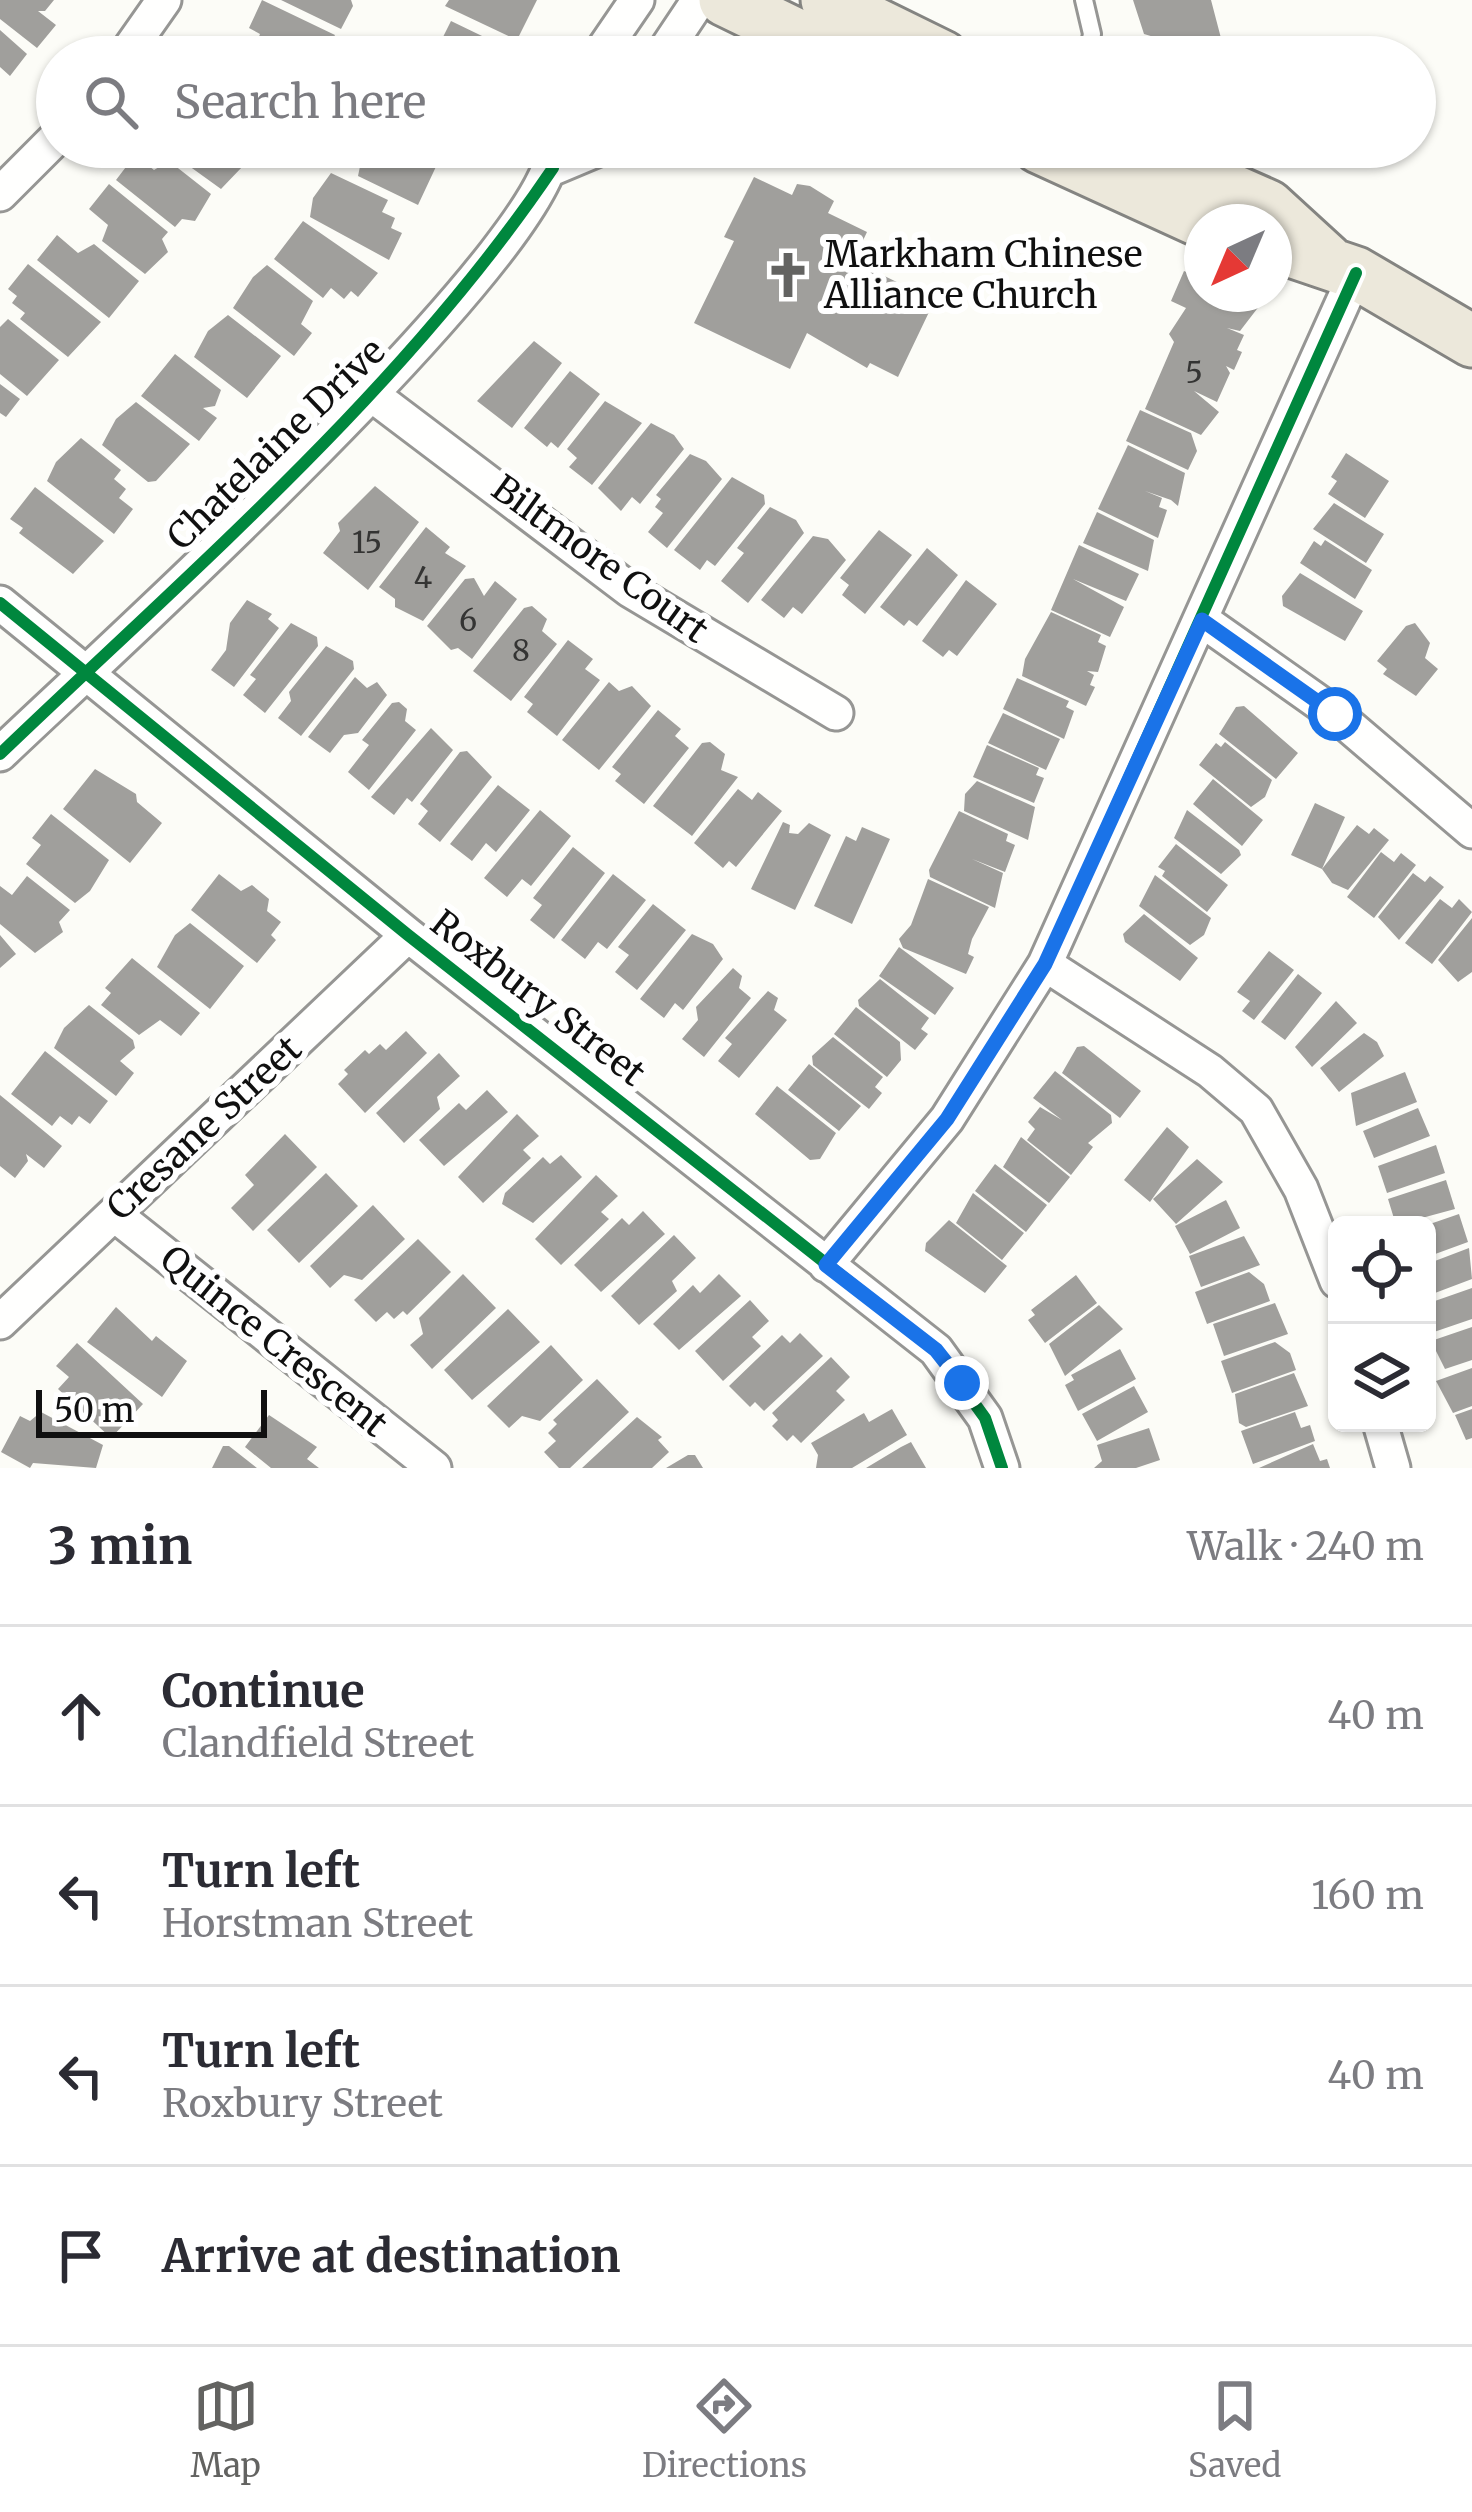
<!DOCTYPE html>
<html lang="en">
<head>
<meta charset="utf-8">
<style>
  :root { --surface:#fff; --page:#f2f2f3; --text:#2b2b33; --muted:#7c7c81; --line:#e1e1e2; --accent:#636361 }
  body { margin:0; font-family:Merriweather,serif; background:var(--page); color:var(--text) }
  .controls { position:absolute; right:36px; bottom:36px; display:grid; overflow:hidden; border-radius:18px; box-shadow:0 3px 9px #0004 }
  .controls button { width:108px; height:108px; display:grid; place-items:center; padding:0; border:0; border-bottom:3px solid var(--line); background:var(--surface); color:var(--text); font:60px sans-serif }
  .compass { position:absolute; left:1184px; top:204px; width:108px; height:108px; border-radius:50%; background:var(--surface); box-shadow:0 3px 9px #0004; rotate:224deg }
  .scale { position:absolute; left:36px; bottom:30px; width:231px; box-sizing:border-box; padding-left:12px; border:6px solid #101010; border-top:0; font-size:33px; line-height:42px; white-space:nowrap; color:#101010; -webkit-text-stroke:9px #fff; paint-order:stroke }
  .stop { position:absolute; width:36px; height:36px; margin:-27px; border:9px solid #1a73e8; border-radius:50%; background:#fff }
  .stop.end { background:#1a73e8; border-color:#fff; box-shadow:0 3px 12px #0008 }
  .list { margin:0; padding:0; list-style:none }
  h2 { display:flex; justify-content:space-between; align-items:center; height:156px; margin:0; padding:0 48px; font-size:51px }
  h2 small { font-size:39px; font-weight:400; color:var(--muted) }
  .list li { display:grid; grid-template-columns:78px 1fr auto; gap:36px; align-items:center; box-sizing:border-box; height:180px; padding:0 48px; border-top:3px solid var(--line) }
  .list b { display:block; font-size:45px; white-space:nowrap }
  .list p { margin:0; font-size:39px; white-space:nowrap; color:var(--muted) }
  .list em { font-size:39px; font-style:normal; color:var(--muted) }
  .icon { flex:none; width:66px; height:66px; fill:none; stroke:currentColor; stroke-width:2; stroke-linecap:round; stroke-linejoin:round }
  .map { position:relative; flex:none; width:1472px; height:1468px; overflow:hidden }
  .search { position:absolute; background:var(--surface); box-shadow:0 3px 9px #0004; left:36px; right:36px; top:36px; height:132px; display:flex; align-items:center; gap:30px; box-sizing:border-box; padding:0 42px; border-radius:66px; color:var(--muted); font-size:45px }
  .sheet { height:876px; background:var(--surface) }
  nav { display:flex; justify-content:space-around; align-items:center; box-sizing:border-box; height:168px; border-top:3px solid var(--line); background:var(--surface); font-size:33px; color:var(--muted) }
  nav a { display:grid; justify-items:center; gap:6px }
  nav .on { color:var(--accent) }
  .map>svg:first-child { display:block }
  .building { fill:#a09f9c }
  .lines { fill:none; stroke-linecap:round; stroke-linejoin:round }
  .lane-casing { stroke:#969694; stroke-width:22 }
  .street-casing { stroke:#969694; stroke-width:39 }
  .primary-casing { stroke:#848481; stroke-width:57 }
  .lane { stroke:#fffffe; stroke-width:16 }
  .street { stroke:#fffffe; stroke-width:33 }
  .primary { stroke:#ece8db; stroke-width:51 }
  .cycleway-casing { stroke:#fff; stroke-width:20 }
  .cycleway { stroke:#00873e; stroke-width:12 }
  .route { stroke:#1a73e8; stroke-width:15 }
  .labels { text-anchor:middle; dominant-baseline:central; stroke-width:12; stroke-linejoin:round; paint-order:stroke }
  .number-label { font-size:30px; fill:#343433 }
  .poi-label { font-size:36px; fill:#101010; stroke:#fff; text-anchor:start }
  .street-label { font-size:36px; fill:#101010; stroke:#fff }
</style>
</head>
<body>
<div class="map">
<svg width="1472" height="1468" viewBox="0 0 1472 1468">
  <rect width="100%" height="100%" fill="#fcfcf7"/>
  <path class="building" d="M0,0H54L45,11H38L56,25L37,48L0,19Z
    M262,0L335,35L324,57H266L269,50L256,44L260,34L249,28Z
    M281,0H351L353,6L341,29Z
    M449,0H537L517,40L445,6Z
    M1133,0H1211L1222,42L1161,57L1154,37L1144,34Z
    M451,21L513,51L510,57H433Z
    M0,30L27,54L10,76L0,67Z
    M179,147H243L237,155L243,166L221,189L178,158Z
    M364,147H422L441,156L418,205L358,176Z
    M135,155L154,170L169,161L211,194L195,221L182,219L175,227L116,180Z
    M331,173L388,200L382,212L395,218L391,228L402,233L389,260L310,217L313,198Z
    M754,177L792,195L797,184L810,186L834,201L828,213L867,232L849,270L867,279L872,270L903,285L898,295L930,310L898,377L870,363L867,368L807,333L790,369L694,323L734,241L724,237Z
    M109,184L168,232L162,239L168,252L145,274L102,241L108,225L89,209Z
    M303,221L378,273L358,297L351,291L344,299L331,288L323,298L274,259Z
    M57,235L78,253L94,244L139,281L109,318L37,260Z
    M28,264L101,322L68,357L20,319L25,313L12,303L17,296L8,289Z
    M267,265L313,301L301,324L312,333L294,356L233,308L253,277Z
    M1184,271L1202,278V294H1255L1260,305L1240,331L1227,328L1244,335L1237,350L1242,352L1234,370L1226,366L1230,373L1217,402L1194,391L1219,412L1201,435L1145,409L1174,342L1169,334L1186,308L1171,301Z
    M228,315L281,356L247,398L194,357L208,331Z
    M8,319L59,360L27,396L0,374V327Z
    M534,341L562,363L512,428L477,401Z
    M175,354L221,390L215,406L203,408L217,418L199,441L141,396Z
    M570,371L600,394L558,448L551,442L547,447L524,428Z
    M0,384L20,399L6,417L0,413Z
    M605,401L642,423L592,485L569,467L577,458L567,449Z
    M136,402L190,444L156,481L148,482L102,445L116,419Z
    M1140,410L1191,433L1197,451L1188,470L1126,441Z
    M651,423L674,435L684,449L640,504L632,497L621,511L598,488Z
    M81,438L121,470L114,479L126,489L119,498L133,509L114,534L47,481L56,462Z
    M1128,445L1185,473L1178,506L1171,500L1145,491L1162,498L1159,507L1167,510L1158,538L1098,509Z
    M1346,453L1389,481L1365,518L1328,494L1337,481L1331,477Z
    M690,454L706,461L722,479L667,548L648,532L663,513L655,507L661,499L656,495Z
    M732,477L764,495L765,504L715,566L707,560L700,570L674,550Z
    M375,486L419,522L368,590L323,553L340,531L338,523Z
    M35,487L104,541L73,574L19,533L23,528L10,519Z
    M1334,503L1384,534L1366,563L1313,529Z
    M770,507L796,520L804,533L748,603L721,581L744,553L737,548Z
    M1097,512L1154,540L1148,571L1083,543Z
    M426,527L450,547L445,553L466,566L423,621L395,607V599L379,587Z
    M879,530L912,555L865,614L842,595L849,585L840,578Z
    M813,536L828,539L846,560L802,614L793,607L784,618L761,600Z
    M1325,540L1372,570L1355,599L1300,563L1314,541L1321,546Z
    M1079,545L1139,574L1126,601L1073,579L1124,607L1110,637L1051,610Z
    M927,548L958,575L917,626L909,620L904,626L880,607Z
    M1300,573L1363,611L1345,641L1283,606L1282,596Z
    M474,578L484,596L495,581L517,599L472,659L458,648L451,650L427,626L465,579Z
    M966,580L997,604L957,656L949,650L943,657L922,641Z
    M247,600L272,614L268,619L279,628L234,687L211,670L226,650L230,623Z
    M532,606L547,619L542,631L557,644L511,701L473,671L524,608Z
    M1051,612L1101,635L1098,642L1106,646L1098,672L1087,671L1094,675L1090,685L1095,687L1086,706L1022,676L1025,659Z
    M291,623L317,637L318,646L265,713L243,695L256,679L250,675Z
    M1415,623L1430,643L1425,658L1438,669L1416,696L1383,674L1387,669L1377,661L1406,626Z
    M568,640L593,659L585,669L600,680L557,736L527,712L533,704L524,697Z
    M326,646L353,661L354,669L301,736L278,718L291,701L289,692Z
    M355,677L367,688L377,682L387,695L358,733L344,735L330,753L308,737Z
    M1017,678L1069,701L1066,707L1074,711L1064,739L1003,709Z
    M609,682L619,691L632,686L651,706L599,770L562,740Z
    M399,702L407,709L405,721L416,730L369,790L348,772L369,745L362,740L392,703Z
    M1244,706L1298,753L1276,779L1219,734L1236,707Z
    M658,710L681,729L675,736L689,748L644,804L615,781L621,774L612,767Z
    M1003,713L1060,739L1046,770L988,743Z
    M431,728L453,750L412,802L407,798L394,815L371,797Z
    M710,742L725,754L721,770L738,777L692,836L653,806L702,743Z
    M1225,742L1272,780L1265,797L1251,807L1199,765L1216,743L1221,747Z
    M987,745L1039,768L1036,775L1044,778L1034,803L973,777Z
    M467,751L492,777L440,842L418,824L428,811L420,804L460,752Z
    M95,769L136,794L137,802L162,823L130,863L63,809Z
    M1213,779L1263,820L1242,846L1193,804Z
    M977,781L1035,807L1028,840L964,811L965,794Z
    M498,785L530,810L496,852L486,843L472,861L450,844Z
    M738,789L752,800L758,792L782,811L736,867L729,861L723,868L694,843Z
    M1315,803L1345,817L1322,869L1357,825L1369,834L1374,828L1389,840L1348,890L1332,883L1322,869L1291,855Z
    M540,810L571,836L531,886L522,879L507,897L484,878Z
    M1187,810L1239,850L1241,855L1221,874L1174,838Z
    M959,811L1008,834L1006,841L1015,845L1005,872L972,859L1003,873L995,908L930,877L929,870Z
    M51,814L109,860L90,891L75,903L26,864L41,845L32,838Z
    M783,822L790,825L789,833L798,834L809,823L831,835L795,910L751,889Z
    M862,827L890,839L852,924L814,906L846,836L856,841Z
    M1176,844L1228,885L1207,912L1162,876L1165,871L1158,867Z
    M573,847L605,873L554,939L530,920L542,905L533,898Z
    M1381,852L1394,862L1401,853L1416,865L1374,918L1347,897Z
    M1413,873L1425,882L1430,876L1444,887L1399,940L1378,917Z
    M219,874L241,891L252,885L269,899L267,911L281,922L271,935L276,940L257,963L191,910Z
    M613,874L646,900L607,949L598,942L585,959L561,940Z
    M1155,875L1211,918L1204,935L1190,945L1139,906Z
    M27,876L70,910L59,922L63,932L35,953L0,924V886L12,895Z
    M928,879L989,907L972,939L968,954L974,957L966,974L903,948L899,939L911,925Z
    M1440,899L1452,908L1459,899L1472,912L1432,964L1405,943Z
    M653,904L686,930L637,990L615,972L629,955L618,947Z
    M1144,914L1198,958L1180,981L1125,942L1123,934Z
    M1472,918V972L1458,982L1438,960Z
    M190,923L244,966L210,1009L157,967L175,935Z
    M692,934L713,944L723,959L683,1010L675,1003L664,1018L640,999Z
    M0,935L16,954L0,968Z
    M899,947L954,988L935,1015L879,976Z
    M1269,951L1294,970L1254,1020L1242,1011L1250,1001L1237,992Z
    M132,958L200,1013L181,1036L160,1020L139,1035L101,1005L111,993L105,988Z
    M733,968L742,976L739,988L751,998L704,1057L682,1039L698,1020L696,1007Z
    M1298,974L1322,993L1285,1040L1261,1022Z
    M880,979L929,1018L921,1029L928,1034L915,1050L859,1006L858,1000Z
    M768,991L778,998L774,1010L787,1020L739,1078L718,1061L732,1044L725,1038Z
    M1336,1001L1357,1023L1312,1067L1295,1047Z
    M89,1005L133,1040L135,1048L120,1061L134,1073L116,1096L54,1048L64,1028Z
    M856,1007L900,1042L901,1060L887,1077L834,1034Z
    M406,1031L427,1053L365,1113L338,1084L348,1074L344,1070L365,1050L369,1054L380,1044L386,1050Z
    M1364,1033L1377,1042L1384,1056L1339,1092L1320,1068Z
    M833,1037L883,1077L875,1087L882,1093L869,1109L813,1065L812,1056Z
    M1084,1046L1141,1091L1120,1118L1062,1073L1077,1047Z
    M45,1051L108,1101L90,1124L79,1116L72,1125L60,1116L52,1126L11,1094Z
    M439,1053L460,1076L437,1097L440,1109L404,1143L376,1113Z
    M809,1064L861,1106L839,1131L788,1090Z
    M1055,1071L1111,1115L1112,1123L1088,1143L1093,1147L1071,1175L1027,1140L1035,1129L1028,1122L1040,1107L1062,1120L1033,1098Z
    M1405,1072L1417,1102L1356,1126L1351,1093Z
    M777,1086L836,1133L820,1159L810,1160L755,1114Z
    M487,1090L508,1112L444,1166L419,1140L459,1103L466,1110Z
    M0,1095L62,1146L44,1168L26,1154L28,1161L15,1178L0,1166Z
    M1418,1108L1430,1136L1374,1158L1363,1131Z
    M517,1114L539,1136L523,1150L531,1158L483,1203L458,1177Z
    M1167,1127L1189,1147L1150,1202L1124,1180Z
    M285,1134L317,1167L253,1231L231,1208L254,1185L245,1175Z
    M1021,1137L1070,1177L1049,1203L1003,1167Z
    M1436,1145L1445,1173L1387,1193L1378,1166Z
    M561,1155L582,1177L533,1223L502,1204L505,1193L543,1157L550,1164Z
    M1197,1159L1223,1182L1176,1224L1153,1199Z
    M995,1164L1047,1205L1026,1232L975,1191Z
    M326,1173L358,1206L299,1263L267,1230Z
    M596,1175L618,1196L601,1212L609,1219L561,1265L535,1239Z
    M1446,1180L1455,1209L1396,1225L1388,1199Z
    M973,1193L1024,1233L1002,1260L956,1223Z
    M1226,1200L1240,1228L1190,1254L1175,1226Z
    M373,1205L405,1239L362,1280L344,1275L330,1288L310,1266Z
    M643,1211L665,1234L601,1292L574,1265L622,1218L629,1225Z
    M1459,1214L1468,1242L1427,1257V1225Z
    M949,1220L1007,1266L985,1293L925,1251L926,1243Z
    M674,1235L696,1258L672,1281L677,1291L639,1325L611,1296Z
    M1244,1236L1260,1265L1201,1287L1189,1256Z
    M418,1239L451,1272L407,1315L403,1311L394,1319L387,1312L376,1322L354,1300Z
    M1469,1248L1472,1279L1427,1296V1264Z
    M1249,1272L1264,1284L1270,1301L1207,1324L1195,1292Z
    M463,1274L496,1308L432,1369L410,1345L423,1334L419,1318Z
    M719,1274L741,1296L679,1350L653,1324L693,1285L700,1293Z
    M1076,1275L1097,1303L1045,1343L1028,1320L1035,1315L1031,1310Z
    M1472,1288V1319L1431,1333L1427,1319L1436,1316L1432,1302Z
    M750,1300L769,1321L752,1337L761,1346L723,1381L695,1351Z
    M1275,1303L1288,1334L1224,1356L1213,1324Z
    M1099,1305L1123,1329L1065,1376L1049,1344Z
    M116,1307L152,1341L156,1336L187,1361L162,1397L87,1342Z
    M508,1309L540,1342L472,1400L444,1370Z
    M1472,1327V1360L1445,1369L1431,1341Z
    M800,1333L823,1356L764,1411L755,1402L750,1407L729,1386L782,1335L790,1343Z
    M1275,1342L1290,1353L1296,1370L1232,1393L1221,1361Z
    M77,1343L143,1404L111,1438L58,1389L69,1377L56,1366Z
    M551,1345L583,1380L540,1421L522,1416L509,1428L487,1406Z
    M1120,1349L1136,1379L1078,1411L1065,1385L1074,1380L1071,1375Z
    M831,1357L850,1377L836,1391L845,1400L801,1443L793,1435L787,1441L772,1426L778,1420L772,1413Z
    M1472,1368V1406L1453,1413L1436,1381Z
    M1294,1373L1308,1406L1246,1427L1239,1423L1235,1394Z
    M597,1379L629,1412L570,1468H559L544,1452L556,1441L548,1433L557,1424L553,1420Z
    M1134,1386L1148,1412L1097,1441L1082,1414Z
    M892,1409L907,1435L852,1468H816L818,1455L811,1443L864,1413L869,1422Z
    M1472,1409V1438L1466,1440L1455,1415Z
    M41,1412L103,1445L96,1468L33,1463L30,1468L1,1452L20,1416L30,1421Z
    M1295,1412L1301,1428L1310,1425L1315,1441L1253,1464L1241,1431Z
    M269,1415L317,1447L307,1459L319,1468H271L245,1447Z
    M637,1417L662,1437L658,1440L669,1452L652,1468H582Z
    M1149,1428L1160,1460L1136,1468H1094L1102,1461L1097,1445Z
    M911,1442L926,1468H866L901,1447Z
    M1313,1444L1320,1461L1327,1459L1330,1468H1259Z
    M223,1446H229L257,1468H212Z
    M688,1455H695L703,1468H666Z"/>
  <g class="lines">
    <defs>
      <path id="lane" d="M1084,0L1092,34L1087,57"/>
      <path id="street" d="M124,57L164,0
        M598,57L637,0
        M661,57L699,0
        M553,168L603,147
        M0,194L57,137
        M371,394L630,590L836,713
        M0,603L408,935L936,1350L985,1418L1002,1468
        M1202,620L1335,714L1472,831
        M0,754C97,661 549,253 554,147
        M1045,964L1210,1071L1256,1110L1301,1189L1337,1281
        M114,1214L434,1468
        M826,1265L947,1119L1045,964L1356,273
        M0,1322L408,935
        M1380,1423L1393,1468"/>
      <path id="primary" d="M725,0L842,57
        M827,0L943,57
        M1039,147L1203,222
        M1134,147L1268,206L1327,260
        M1297,253L1356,273L1472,341"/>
    </defs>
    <use href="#lane" class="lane-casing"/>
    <use href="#street" class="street-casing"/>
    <use href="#primary" class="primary-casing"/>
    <use href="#lane" class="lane"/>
    <use href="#street" class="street"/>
    <use href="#primary" class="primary"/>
    <defs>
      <path id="cycleway" d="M0,603L408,935L936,1350L985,1418L1002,1468
        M0,754C192,570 404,389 553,168
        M826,1265L947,1119L1045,964L1356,273"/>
    </defs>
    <use href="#cycleway" class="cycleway-casing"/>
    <use href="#cycleway" class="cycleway"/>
  </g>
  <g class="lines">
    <path class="route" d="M962,1383L936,1350L826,1265L947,1119L1045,964L1202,620L1335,714"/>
  </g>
  <defs>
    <symbol id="church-bare" viewBox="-9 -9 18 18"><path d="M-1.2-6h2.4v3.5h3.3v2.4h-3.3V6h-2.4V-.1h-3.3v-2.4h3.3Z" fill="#636361" stroke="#fff" stroke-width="2.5" paint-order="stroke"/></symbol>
  </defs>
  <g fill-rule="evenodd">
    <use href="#church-bare" x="755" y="242" width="66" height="66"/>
  </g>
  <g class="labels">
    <g class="number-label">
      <text x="1194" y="372">5</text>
      <text x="367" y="542">15</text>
      <text x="423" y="577">4</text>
      <text x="468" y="620">6</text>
      <text x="521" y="650">8</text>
    </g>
    <g class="poi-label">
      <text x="824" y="254">Markham Chinese<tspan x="824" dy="41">Alliance Church</tspan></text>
    </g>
    <g class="street-label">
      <text transform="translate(276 444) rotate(-44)">Chatelaine Drive</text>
      <text transform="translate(600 559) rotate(36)">Biltmore Court</text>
      <text transform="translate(538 998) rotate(38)">Roxbury Street</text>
      <text transform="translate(204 1128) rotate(-43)">Cresane Street</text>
      <text transform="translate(274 1341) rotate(39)">Quince Crescent</text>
    </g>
  </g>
</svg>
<div class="controls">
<button><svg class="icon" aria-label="locate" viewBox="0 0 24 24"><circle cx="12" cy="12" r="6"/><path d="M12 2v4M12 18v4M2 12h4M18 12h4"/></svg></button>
<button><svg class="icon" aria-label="layers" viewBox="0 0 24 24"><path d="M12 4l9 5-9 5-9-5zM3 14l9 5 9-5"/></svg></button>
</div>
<svg class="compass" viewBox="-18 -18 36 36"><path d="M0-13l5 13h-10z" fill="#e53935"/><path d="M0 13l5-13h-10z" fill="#7c7c81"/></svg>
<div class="scale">50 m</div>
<div class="stop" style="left:1335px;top:714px"></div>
<div class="stop end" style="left:962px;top:1383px"></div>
<div class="search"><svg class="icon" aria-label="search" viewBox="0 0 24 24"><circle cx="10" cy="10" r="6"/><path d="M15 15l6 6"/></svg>Search here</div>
</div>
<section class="sheet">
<h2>3 min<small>Walk · 240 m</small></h2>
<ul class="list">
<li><svg class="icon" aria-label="ahead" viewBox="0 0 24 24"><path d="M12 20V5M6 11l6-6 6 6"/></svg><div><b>Continue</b><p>Clandfield Street</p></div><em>40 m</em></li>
<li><svg class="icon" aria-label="left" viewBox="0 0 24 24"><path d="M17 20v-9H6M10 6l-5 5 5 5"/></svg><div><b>Turn left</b><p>Horstman Street</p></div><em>160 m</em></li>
<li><svg class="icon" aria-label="left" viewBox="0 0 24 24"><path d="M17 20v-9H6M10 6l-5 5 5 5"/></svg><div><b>Turn left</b><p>Roxbury Street</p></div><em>40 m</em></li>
<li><svg class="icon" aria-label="arrive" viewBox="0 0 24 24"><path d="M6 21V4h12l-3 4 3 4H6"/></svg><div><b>Arrive at destination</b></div></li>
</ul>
</section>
<nav>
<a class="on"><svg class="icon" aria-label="map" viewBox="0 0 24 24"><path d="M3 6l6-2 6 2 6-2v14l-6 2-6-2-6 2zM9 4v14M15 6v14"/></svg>Map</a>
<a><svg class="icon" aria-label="directions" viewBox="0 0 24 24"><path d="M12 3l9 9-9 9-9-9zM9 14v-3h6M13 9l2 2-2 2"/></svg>Directions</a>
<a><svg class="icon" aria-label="saved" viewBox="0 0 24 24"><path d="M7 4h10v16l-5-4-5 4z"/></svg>Saved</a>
</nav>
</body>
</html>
